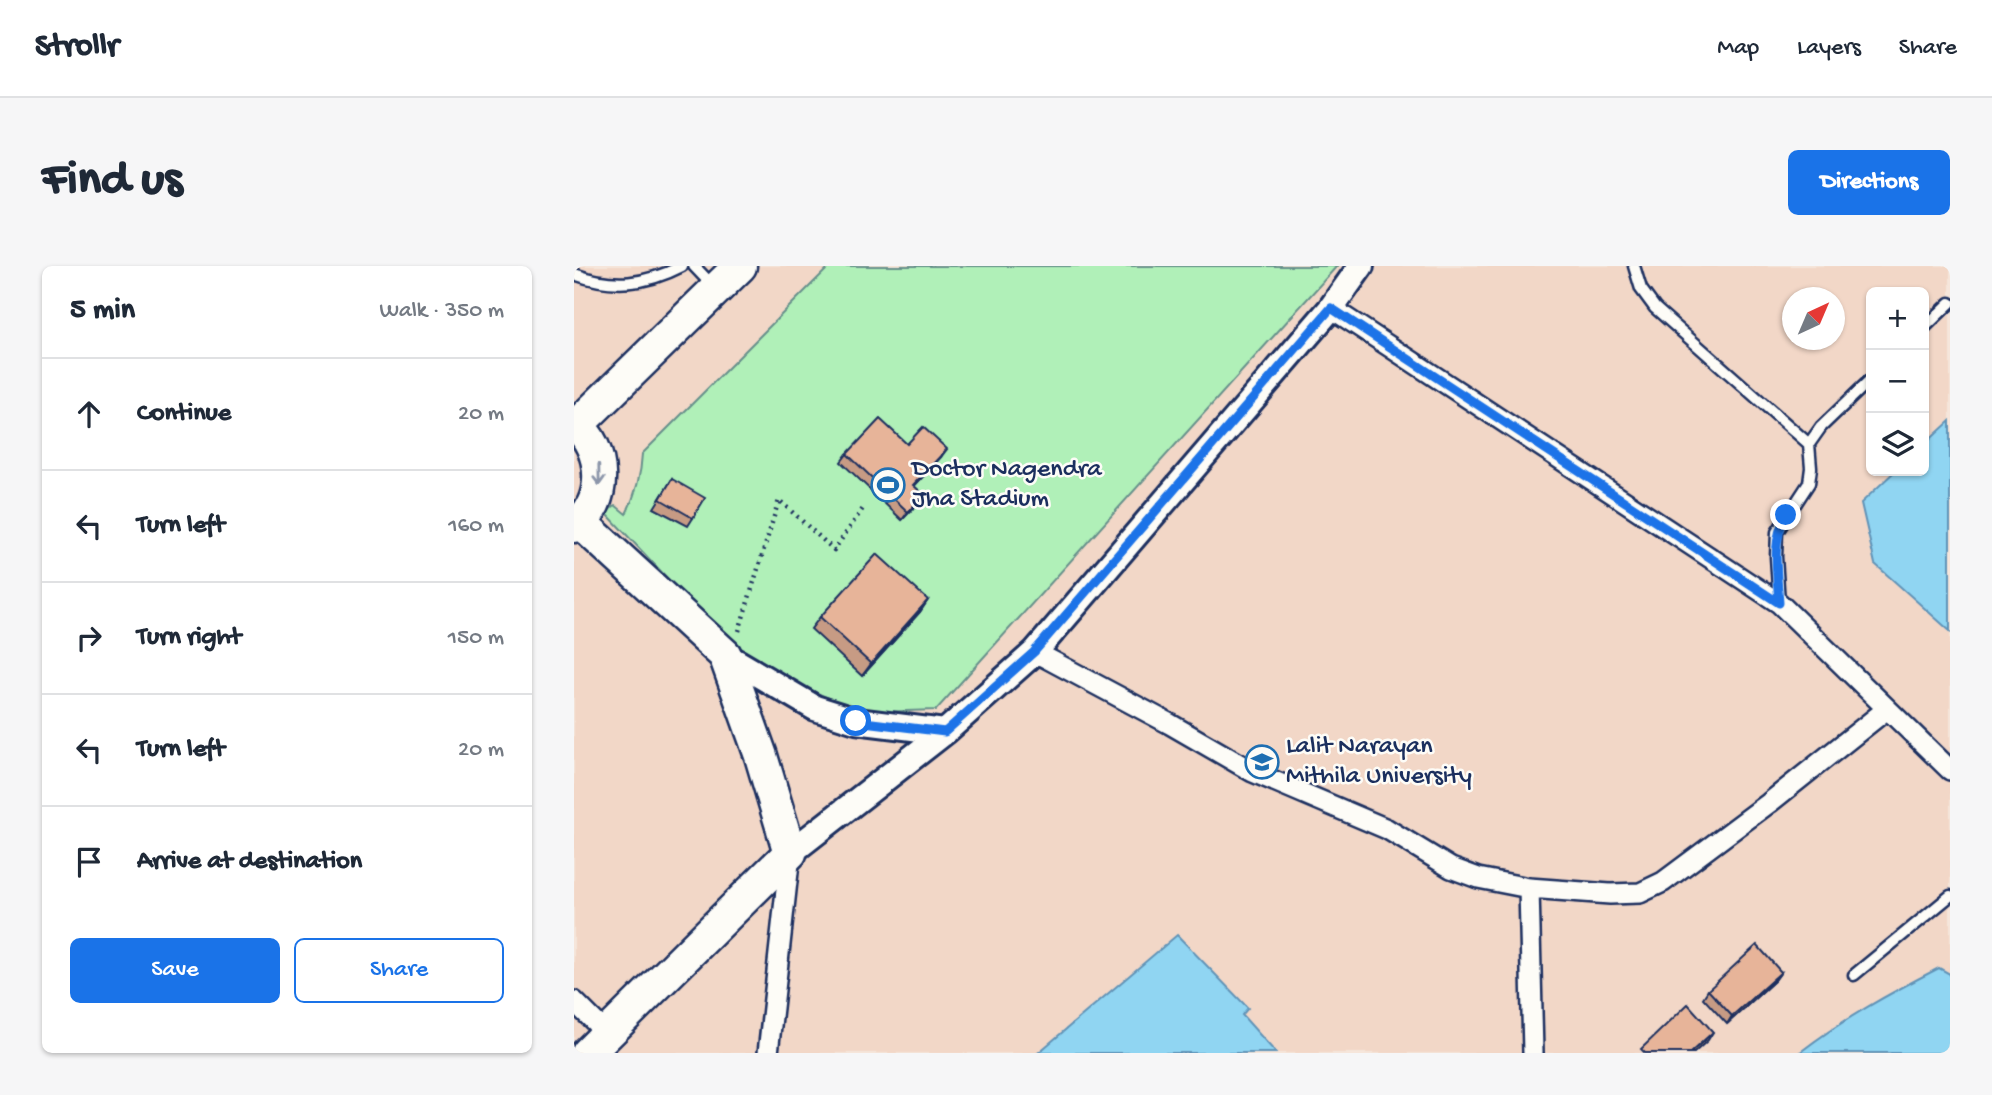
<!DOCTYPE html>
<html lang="en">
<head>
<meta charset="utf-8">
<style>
  :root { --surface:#fff; --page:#f6f6f7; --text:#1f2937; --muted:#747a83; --line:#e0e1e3; --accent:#1a73e8 }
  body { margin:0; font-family:"Gochi Hand",sans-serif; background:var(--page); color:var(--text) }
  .controls { position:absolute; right:21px; top:21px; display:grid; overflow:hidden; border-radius:10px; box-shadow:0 2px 5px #0004 }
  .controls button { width:63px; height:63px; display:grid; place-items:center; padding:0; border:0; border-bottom:2px solid var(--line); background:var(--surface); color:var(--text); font:35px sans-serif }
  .compass { position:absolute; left:1208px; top:21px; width:63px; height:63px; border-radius:50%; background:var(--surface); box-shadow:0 2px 5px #0004; rotate:44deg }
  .stop { position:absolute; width:21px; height:21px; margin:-16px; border:5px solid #1a73e8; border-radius:50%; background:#fff }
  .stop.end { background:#1a73e8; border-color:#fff; box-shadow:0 2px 7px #0008 }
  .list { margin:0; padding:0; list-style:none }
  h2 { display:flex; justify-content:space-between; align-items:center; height:91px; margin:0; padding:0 28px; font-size:30px }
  h2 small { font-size:23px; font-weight:400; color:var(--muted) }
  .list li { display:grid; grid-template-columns:46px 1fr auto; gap:21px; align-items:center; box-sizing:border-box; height:112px; padding:0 28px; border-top:2px solid var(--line) }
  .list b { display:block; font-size:26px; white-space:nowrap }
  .list em { font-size:23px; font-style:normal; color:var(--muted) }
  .actions { display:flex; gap:14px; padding:21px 28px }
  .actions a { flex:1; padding:16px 0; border:2px solid var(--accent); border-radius:10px; text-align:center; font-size:24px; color:var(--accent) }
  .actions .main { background:var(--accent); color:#fff }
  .icon { flex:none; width:38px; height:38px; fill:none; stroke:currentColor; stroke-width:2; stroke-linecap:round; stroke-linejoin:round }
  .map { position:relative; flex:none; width:1376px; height:787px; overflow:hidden; border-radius:10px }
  header { display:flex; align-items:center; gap:42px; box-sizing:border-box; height:98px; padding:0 35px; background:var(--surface); border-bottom:2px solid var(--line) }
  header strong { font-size:33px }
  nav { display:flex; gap:38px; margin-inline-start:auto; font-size:24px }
  .intro { display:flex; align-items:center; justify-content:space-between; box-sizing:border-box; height:168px; padding:0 42px }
  h1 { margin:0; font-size:49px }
  .button { padding:18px 32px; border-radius:10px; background:var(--accent); color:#fff; font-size:24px; font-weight:700 }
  main { display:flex; gap:42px; padding:0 42px }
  aside { flex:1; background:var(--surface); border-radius:10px; box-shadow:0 2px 5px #0004 }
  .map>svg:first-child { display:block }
  .built { fill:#f2d7c7; fill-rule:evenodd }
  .green { fill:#b0f0b8; stroke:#66908b; stroke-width:2 }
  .water { fill:#90d5f2; stroke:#6193b7; stroke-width:2 }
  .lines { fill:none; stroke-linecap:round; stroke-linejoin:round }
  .service-casing { stroke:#1b2f5e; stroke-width:15 }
  .minor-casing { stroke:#1b2f5e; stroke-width:24 }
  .tertiary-casing { stroke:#1b2f5e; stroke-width:30 }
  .primary-casing { stroke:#1b2f5e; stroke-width:37 }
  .path { stroke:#1b2f5e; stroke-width:4.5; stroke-dasharray:2 5; stroke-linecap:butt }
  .service { stroke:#fdfcf7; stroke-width:10 }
  .minor { stroke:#fdfcf7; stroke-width:19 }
  .tertiary { stroke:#fdfcf7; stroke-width:24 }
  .primary { stroke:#fdfcf7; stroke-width:32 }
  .wall { fill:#c79b84; stroke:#1b2f5e; stroke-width:2 }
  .shaded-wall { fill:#a27e6b; stroke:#1b2f5e; stroke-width:2 }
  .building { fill:#e7b499; stroke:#1b2f5e; stroke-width:2 }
  .oneway { stroke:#8c96aa }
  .route { stroke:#1a73e8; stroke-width:9 }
  .labels { text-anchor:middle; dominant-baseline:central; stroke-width:5; stroke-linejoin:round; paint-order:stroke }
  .poi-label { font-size:26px; fill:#1b2f5e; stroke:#fdfcf7; text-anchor:start }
</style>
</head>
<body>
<header>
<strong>Strollr</strong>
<nav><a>Map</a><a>Layers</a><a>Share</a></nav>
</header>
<div class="intro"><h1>Find us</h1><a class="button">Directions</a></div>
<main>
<aside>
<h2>5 min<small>Walk · 350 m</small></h2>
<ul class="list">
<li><svg class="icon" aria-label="ahead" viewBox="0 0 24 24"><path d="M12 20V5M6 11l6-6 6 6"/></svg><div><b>Continue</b></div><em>20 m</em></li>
<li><svg class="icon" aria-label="left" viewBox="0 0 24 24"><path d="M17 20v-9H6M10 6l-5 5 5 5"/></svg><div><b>Turn left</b></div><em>160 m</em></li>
<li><svg class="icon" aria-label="right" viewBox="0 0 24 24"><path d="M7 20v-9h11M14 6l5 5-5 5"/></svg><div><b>Turn right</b></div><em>150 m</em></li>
<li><svg class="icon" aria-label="left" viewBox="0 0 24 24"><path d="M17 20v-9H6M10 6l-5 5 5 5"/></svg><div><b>Turn left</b></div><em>20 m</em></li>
<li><svg class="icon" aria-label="arrive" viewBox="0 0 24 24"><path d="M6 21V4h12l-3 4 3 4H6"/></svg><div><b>Arrive at destination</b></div></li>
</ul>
<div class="actions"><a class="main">Save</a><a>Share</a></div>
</aside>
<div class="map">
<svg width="1376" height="787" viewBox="0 0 1376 787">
  <rect width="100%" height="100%" fill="#f6e6db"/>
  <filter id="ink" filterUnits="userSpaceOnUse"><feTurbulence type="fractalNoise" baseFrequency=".0143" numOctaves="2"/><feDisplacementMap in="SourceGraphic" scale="14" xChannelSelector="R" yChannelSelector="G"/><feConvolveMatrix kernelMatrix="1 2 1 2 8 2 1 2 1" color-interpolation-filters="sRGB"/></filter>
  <g filter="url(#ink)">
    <path class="built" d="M0,0H1376V787H0ZM1297,26H1350V205H1297ZM1218,32H1260V74H1218Z"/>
    <path class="green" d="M256,0H763L362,444L302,446L269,438L190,405L145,367L32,247L41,239L52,248C62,228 67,210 68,188Z"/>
    <path class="water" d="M1376,155V365L1301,298L1287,237L1321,205H1350V179Z
      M603,669L674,742L668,749L702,787H464Z
      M1365,702L1376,708V787H1225C1269,753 1316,727 1365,702Z"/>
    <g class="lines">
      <defs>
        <path id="service" d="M120,0L139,20
          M1060,0L1067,23L1081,42L1235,178
          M0,8C39,22 71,19 108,0
          M1350,62L1376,37
          M1205,336L1202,291L1203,266L1235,217L1237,202L1235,178L1247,161L1297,113
          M1280,709L1376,630"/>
        <path id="minor" d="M757,42L1205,337L1376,504
          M461,386L596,458L679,506L813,563L877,602L904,612L955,622L1036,628L1066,627L1089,616L1195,537L1313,443
          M955,622L959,787
          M0,735L33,768
          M194,787L216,588"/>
        <path id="tertiary" d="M151,389L241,442L282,455L371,466
          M216,587L371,466L461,386L757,42L787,0"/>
        <path id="primary" d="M0,157C32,181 35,238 0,260
          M3,159L166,0
          M6,256L151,389L187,490L216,587L14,787"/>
      </defs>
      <use href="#service" class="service-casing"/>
      <use href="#minor" class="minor-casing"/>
      <use href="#tertiary" class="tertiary-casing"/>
      <use href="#primary" class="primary-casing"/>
      <path class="path" d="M165,365L205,234L260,284L290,241"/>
      <use href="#service" class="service"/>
      <use href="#minor" class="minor"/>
      <use href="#tertiary" class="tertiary"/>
      <use href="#primary" class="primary"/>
    </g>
    <path class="wall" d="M333,178L367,191L340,220L350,229L344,237L328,254L267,196L273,188Z
      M98,213L119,252L114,260L80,242Z
      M354,334L346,346L288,410L237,363L246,351Z
      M1207,706L1201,714L1153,758L1129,732L1134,724Z"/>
    <path class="shaded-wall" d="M373,183L367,191L334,227L339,219Z
      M350,229L344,237L328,254L334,246Z
      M354,334L346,346L288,410L297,398Z
      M1207,706L1201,714L1153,758L1158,750Z
      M1139,766L1134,774L1120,787H1116Z"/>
    <path class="building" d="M306,153L333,178L349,161L373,183L339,219L350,229L334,246L273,188Z
      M98,213L131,232L119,252L86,233Z
      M303,288L354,334L297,398L246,351Z
      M1183,679L1207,706L1158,750L1134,724Z
      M1114,738L1139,766L1116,787H1071L1067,783Z"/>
    <defs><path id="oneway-shaft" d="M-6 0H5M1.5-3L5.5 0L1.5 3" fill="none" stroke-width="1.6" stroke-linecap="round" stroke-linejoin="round" transform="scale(1.75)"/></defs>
    <use class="oneway" href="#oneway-shaft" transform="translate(25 209) rotate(89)"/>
  </g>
  <g class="lines" filter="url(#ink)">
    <path class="route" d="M282,455L371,466L460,386L757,42L1205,337C1203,305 1197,278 1212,249"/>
  </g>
  <defs>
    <symbol id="stadium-ring" viewBox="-11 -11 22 22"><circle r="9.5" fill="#fdfcf7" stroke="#1f6fb2" stroke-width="1.5"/><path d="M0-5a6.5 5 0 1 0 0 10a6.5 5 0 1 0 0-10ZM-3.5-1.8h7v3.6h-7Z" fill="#1f6fb2"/></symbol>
    <symbol id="university-ring" viewBox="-11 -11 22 22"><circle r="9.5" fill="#fdfcf7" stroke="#1f6fb2" stroke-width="1.5"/><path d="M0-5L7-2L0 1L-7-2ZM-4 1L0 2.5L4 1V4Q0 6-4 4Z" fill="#1f6fb2"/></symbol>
  </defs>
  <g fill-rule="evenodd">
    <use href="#stadium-ring" x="295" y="200" width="38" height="38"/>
    <use href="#university-ring" x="669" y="477" width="38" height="38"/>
  </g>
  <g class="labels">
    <g class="poi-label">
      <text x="338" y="204">Doctor Nagendra<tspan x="338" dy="30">Jha Stadium</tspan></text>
      <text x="712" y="481">Lalit Narayan<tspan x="712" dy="30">Mithila University</tspan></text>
    </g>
  </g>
</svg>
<div class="controls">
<button>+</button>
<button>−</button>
<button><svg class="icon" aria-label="layers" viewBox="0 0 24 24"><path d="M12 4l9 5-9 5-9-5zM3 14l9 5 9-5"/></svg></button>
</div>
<svg class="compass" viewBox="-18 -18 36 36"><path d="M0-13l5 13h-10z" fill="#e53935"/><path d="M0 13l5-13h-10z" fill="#747a83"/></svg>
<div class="stop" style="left:282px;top:455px"></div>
<div class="stop end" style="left:1212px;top:249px"></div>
</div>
</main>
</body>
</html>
